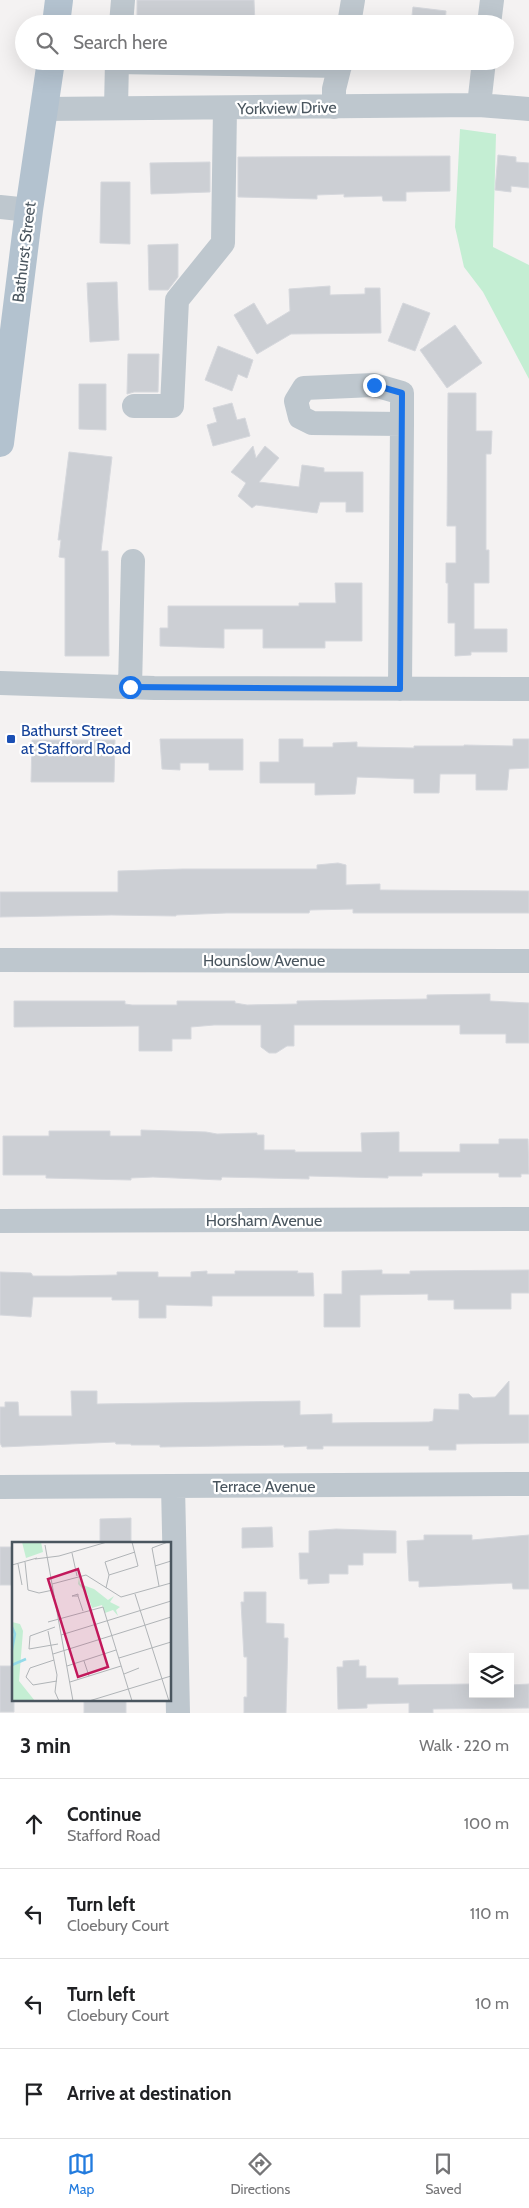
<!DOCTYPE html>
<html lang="en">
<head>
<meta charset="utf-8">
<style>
  :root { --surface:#fff; --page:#f2f2f2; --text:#202124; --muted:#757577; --line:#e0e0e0; --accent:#227bde }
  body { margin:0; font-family:Cabin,sans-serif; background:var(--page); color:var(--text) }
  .controls { position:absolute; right:15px; bottom:15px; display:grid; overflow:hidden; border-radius:0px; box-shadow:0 5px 20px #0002 }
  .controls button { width:45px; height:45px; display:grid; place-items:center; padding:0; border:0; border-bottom:1px solid var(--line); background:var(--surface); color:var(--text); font:25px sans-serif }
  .stop { position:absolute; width:15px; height:15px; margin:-11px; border:4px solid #1a73e8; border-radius:50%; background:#fff }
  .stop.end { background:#1a73e8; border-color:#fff; box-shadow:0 1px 5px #0008 }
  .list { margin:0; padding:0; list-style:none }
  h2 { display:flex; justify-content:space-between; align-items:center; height:65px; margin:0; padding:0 20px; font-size:21px }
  h2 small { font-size:16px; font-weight:400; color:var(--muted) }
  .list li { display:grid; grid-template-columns:32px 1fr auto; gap:15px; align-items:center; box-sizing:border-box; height:90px; padding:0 20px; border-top:1px solid var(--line) }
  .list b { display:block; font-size:19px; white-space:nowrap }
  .list p { margin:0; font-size:16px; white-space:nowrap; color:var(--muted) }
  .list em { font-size:16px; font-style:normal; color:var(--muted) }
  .icon { flex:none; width:28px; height:28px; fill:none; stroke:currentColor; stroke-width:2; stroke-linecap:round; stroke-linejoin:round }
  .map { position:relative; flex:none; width:529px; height:1713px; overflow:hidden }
  .search { position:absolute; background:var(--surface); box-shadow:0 5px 20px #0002; left:15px; right:15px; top:15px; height:55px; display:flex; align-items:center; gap:12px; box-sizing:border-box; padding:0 18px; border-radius:28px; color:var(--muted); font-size:19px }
  .sheet { height:425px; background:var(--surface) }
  nav { display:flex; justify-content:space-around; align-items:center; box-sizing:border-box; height:70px; border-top:1px solid var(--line); background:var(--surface); font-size:14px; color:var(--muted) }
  nav a { display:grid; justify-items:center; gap:2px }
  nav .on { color:var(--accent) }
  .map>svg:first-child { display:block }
  .green { fill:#c4eed3 }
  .building { fill:#cccfd4; stroke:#d6d8dd }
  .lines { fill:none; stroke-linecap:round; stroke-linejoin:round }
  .minor { stroke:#bec7ce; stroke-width:24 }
  .major { stroke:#b3c2cf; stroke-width:28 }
  .route { stroke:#1a73e8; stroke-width:6 }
  .transit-dot { fill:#1a4fb4; stroke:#fff; stroke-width:2 }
  .labels { text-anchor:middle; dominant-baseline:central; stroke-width:4.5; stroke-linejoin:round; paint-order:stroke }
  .street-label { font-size:16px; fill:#4a565f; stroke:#fff }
  .transit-label { font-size:16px; fill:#164399; stroke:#fff; text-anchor:start }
  .inset-river { fill:none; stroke:#93dae9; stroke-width:2.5 }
  .inset-road { fill:none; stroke:#b0b4b7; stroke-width:1 }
  .view { fill:#c2185b; fill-opacity:0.15; stroke:#c2185b; stroke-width:2.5 }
  .inset-edge { fill:none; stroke:#4a565f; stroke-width:2.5 }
</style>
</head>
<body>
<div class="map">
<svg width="529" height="1713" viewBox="0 0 529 1713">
  <rect width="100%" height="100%" fill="#f4f2f2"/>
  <path class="green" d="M460,129L496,134L493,247L529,265V379L483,292L464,267L455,227Z"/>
  <path class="building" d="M137,0H254L255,24H137Z
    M413,7L446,11L445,24H411Z
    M498,155L516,157V162L529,163V188L511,186V192L495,190Z
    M450,156V191L406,192V201H383L382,196L344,197V194L317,195V199L238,197V157Z
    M210,162V192L151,194L150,163Z
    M101,182H130V244L100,243Z
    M178,244V277L168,290H149L148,245Z
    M117,282L119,340L90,342L87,283Z
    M330,286V295L365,294V288H380L381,333L291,334L257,354L234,315L254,303L267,325L290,311L289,289Z
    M403,303L430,313L415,351L388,341Z
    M455,325L482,363L447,388L420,350Z
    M218,346L253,360L247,378L238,374L232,391L205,380Z
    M128,354H159L158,392H134L127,394Z
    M79,384H106V430L79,429Z
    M448,393H476V431H492L491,454H486V550H489V583H474V629H507V652H471V655L455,656V623H448V583H446V563H456V526H447Z
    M232,403L237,420L245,418L250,436L213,446L207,425L217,422L213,408Z
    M253,446L256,458L265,446L279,458L259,482L299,487L302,465L324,468V472H363V512H346V502H320L317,513L256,505L252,508L238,496L246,483L231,472Z
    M69,452L112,457L101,551H108L109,656H65V558L59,557L61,540H58Z
    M335,583H362V641H325V648H263V629H224V648L160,646V628H168V606H299V603H336Z
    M160,739H243V770H209V763H180V770L162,769Z
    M279,739H303V747H333V743L357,742V747L414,748V746H464V745L513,746V739H529V768L509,769L507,790H476V774H440L439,793H414V779L357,777L355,794L315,795V783H260V762H279Z
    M32,740H115L114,782H31Z
    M338,863L346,865V885L380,884V890L529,891V913H353V909L310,910L309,913H226L176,915V916L112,915L0,917V892H118V871L183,869H317V865Z
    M490,994V1001L529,1003V1043H506V1034H460V1025H294V1046H287L276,1053H269L261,1047V1025H214L191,1027V1039H172V1051H139V1026L14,1027V1001H125V1004L132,1005H177V1001H235V1003L247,1005L297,1004V1001L427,999V995Z
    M141,1130L206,1132L217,1134L257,1133V1135H264V1150H295V1152H362L361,1133L399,1132V1152H460V1144H499V1139H528L529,1174H521V1177H499V1173H422V1176H388V1178L309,1176V1179L222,1177L221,1180L153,1177L131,1178V1180L46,1178V1175H3V1136H49V1131H110V1136H141Z
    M382,1270V1274H410V1271L529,1270V1293H511V1309H454V1300H428V1294L360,1295V1327H324V1294H342V1271Z
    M207,1271V1274H235V1271H298L297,1273H313L314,1296H212V1306L166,1305V1318H139V1300H112V1297H33L31,1317L0,1315V1272L31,1273L33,1276H71L117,1275V1272H158V1277H191V1272Z
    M509,1381V1415H529V1443L456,1444V1450H429V1446H323V1449H307V1446L284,1447V1445L160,1447V1445H131V1444H116L115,1442L2,1447L0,1443V1407H5V1402H18L19,1416H72L71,1391H97V1404L300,1401V1415L332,1414V1423L429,1422L433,1421L434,1409L459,1410V1394H469L473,1398L495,1397Z
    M131,1518V1543H100V1519Z
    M272,1527L273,1547L242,1548V1528Z
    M336,1529L396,1531V1553H363V1565H348V1574H329V1583L308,1584V1579H300L299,1553H309V1531Z
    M424,1535H472V1540L529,1535V1589H513L512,1583L419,1587V1581H409L407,1541L424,1540Z
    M0,1547H14V1585H0Z
    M244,1592H266V1623L284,1624V1638H288L286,1713H244V1697H247V1657H244L241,1602H244Z
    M359,1660V1666H366V1678H398V1685L471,1684L473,1685V1694H510V1685L529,1684V1708L433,1709V1713H409V1703L367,1704V1708L338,1709L337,1667H343V1661Z
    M0,1666H14V1712H0Z
    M84,1699H126V1713H84Z"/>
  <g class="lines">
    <path class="minor" d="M121,24L123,0
      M349,24L353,0
      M489,24L492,0
      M117,62L340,66
      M479,105L484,61
      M334,107V89L341,61
      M116,108L117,61
      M44,109L479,105L529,109
      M0,207L29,210
      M134,406H172L177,300L223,243L225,108
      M0,683L154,688L529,689
      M130,687L133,561
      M400,689L402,424V393L374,385L304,388L296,401L300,417L312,423L402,424
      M0,960L529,961
      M0,1221L529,1219
      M173,1486L178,1713
      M0,1487L529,1484"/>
    <path class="major" d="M56,24L59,0
      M0,443L29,210L51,61"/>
  </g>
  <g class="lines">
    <path class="route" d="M130,687L400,689L402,393L374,385"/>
  </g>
  <rect class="transit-dot" x="6" y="734" width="10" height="10" rx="2.5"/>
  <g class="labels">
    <g class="street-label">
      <text transform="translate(287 108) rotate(-1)">Yorkview Drive</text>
      <text transform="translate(24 252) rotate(-83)">Bathurst Street</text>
      <text x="264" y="960">Hounslow Avenue</text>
      <text x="264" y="1220">Horsham Avenue</text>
      <text x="264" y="1486">Terrace Avenue</text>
    </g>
    <g class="transit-label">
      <text x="21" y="730">Bathurst Street<tspan x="21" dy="18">at Stafford Road</tspan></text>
    </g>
  </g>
  <g transform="translate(12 1542)">
    <rect width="159" height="159" fill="#f4f2f2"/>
    <path d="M10,0H29L31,10L14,16ZM67,35L68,42L82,47L96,58L102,54L98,60L108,65L104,68L106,74L101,68L93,71L90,63L80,66L75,51L66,42ZM0,80L8,82L11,89L7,139L23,159H0Z" fill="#c4eed3"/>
    <path class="inset-river" d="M0,85L3,92L0,108M0,123L14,117"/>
    <path class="inset-road" d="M33,3L61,159M60,11L65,34M23,17L47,14L95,0M13,20L16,48L27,51L41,48M6,22L10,43M0,23L25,16M143,24L159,19M97,33L126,24L120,0M40,42L74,33L109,55L159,41M147,44L140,6L156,0M94,46L97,33L93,20L123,10M123,52L157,159M66,54H60L66,52V54L71,69M36,80L91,65L120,159M43,85L18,94L17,107L46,102M36,89L45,133L43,150L47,159M49,93L159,59M41,112L159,75M107,116L159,100M42,118L18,126L14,135L21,143L45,139M72,119L77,134M55,124L104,108M112,132L127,126M58,140L109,124M77,159L159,134"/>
    <path class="view" d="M66,27L96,125L66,135L36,37Z"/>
    <rect width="159" height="159" class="inset-edge"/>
  </g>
</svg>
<div class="controls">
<button><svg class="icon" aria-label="layers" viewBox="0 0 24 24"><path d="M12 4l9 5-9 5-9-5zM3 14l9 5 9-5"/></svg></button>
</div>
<div class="stop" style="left:130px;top:687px"></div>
<div class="stop end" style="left:374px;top:385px"></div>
<div class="search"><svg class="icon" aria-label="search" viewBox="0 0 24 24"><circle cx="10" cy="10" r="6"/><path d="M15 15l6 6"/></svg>Search here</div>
</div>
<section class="sheet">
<h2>3 min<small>Walk · 220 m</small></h2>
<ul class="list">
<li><svg class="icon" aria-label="ahead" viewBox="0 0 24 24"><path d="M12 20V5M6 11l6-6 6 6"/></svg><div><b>Continue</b><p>Stafford Road</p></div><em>100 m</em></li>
<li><svg class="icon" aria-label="left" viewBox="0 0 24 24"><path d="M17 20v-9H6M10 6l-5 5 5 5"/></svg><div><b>Turn left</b><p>Cloebury Court</p></div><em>110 m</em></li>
<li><svg class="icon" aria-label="left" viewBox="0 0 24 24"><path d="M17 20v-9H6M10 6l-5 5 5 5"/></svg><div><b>Turn left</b><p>Cloebury Court</p></div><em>10 m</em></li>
<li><svg class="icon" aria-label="arrive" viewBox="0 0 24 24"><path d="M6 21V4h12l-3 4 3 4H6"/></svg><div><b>Arrive at destination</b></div></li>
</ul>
</section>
<nav>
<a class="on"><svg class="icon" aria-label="map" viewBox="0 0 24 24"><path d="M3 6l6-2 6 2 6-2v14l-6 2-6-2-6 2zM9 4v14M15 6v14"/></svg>Map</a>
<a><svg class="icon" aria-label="directions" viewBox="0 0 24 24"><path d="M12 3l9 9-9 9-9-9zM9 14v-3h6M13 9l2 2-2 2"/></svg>Directions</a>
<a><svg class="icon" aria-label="saved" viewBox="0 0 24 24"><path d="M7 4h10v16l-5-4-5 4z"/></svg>Saved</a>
</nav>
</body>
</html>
